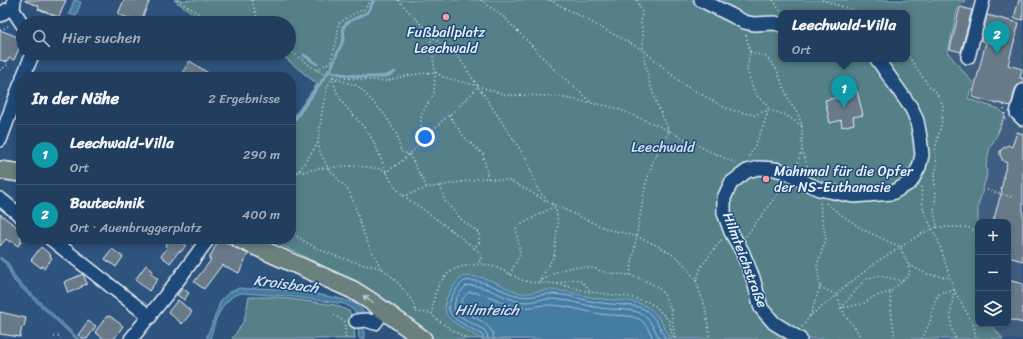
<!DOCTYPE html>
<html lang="de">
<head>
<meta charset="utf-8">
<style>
  :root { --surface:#223e5e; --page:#2e4967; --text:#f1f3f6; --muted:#a2aebc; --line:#3f5773; --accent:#ff9aa2 }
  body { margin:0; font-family:Sriracha,sans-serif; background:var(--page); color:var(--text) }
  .controls { position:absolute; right:12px; bottom:12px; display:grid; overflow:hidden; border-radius:8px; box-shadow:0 2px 6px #0003 }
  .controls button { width:36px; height:36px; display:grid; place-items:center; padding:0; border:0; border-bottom:1px solid var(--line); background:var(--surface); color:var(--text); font:20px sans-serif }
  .you { position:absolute; left:425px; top:137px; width:14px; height:14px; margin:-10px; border:3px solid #fff; border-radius:50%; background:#1a73e8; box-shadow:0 0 0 6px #1a73e833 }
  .badge { display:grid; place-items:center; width:26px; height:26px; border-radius:50%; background:var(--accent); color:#fff; font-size:13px; font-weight:700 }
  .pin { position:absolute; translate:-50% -33px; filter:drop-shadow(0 1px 2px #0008) }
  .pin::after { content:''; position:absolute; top:21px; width:14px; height:12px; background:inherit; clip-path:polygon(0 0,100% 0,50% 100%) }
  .popup { position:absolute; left:778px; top:10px; width:132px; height:52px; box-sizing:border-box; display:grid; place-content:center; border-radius:8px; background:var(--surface); filter:drop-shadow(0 1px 3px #0005); font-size:13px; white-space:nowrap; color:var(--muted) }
  .popup b { font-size:15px; color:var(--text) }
  .popup::after { content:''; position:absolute; left:50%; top:100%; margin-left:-8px; border:8px solid transparent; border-top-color:var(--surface) }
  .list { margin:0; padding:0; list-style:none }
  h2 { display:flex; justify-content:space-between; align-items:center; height:52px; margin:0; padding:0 16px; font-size:17px }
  h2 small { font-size:13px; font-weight:400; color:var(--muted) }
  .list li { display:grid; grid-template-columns:26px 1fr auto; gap:12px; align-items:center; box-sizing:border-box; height:60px; padding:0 16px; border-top:1px solid var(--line) }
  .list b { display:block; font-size:15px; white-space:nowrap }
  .list p { margin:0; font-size:13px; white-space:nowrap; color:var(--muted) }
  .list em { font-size:13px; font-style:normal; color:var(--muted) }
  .icon { flex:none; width:22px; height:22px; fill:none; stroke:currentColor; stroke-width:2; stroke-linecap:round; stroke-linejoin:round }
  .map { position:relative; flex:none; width:1023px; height:339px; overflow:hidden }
  .search { position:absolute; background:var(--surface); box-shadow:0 2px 6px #0003; left:16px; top:16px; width:280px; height:44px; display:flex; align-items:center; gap:10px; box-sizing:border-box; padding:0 14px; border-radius:22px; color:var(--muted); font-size:15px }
  .panel { position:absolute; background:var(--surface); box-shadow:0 2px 6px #0003; left:16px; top:72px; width:280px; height:172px; border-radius:16px }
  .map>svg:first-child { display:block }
  .built { fill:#3f5e80 }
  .green { fill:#548088; stroke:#9eb8c0; fill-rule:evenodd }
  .water { fill:#457ba2; stroke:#86aac4 }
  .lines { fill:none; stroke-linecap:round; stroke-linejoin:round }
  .shore { stroke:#a7c2d6; stroke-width:1 }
  .stream { stroke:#86aac4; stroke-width:3 }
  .building { fill:#687988; stroke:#e8f1f8 }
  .minor-casing { stroke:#e8f1f8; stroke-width:16 }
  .major-casing { stroke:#e8f1f8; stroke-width:20 }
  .path { stroke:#e8f1f8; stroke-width:1.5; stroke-dasharray:1 3; stroke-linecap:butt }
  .minor { stroke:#1f4a7a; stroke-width:13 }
  .major { stroke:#6a807d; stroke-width:17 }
  .oneway { stroke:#c2cfd3 }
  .poi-dot { fill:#ff9aa2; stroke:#1f4a7a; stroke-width:1.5 }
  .labels { text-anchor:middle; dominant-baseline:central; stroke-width:3; stroke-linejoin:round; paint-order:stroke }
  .poi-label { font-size:14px; fill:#e8f1f8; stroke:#1f4a7a }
  .park-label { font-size:14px; fill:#d2e0e7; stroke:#1f4a7a }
  .street-label { font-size:14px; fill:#e8f1f8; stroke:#1f4a7a }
  .water-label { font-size:15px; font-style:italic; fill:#d0dfeb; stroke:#1f4a7a }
</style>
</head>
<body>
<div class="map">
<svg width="1023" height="339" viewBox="0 0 1023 339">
  <rect width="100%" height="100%" fill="#2e537d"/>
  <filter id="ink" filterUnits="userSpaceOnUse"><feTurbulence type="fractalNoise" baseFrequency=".025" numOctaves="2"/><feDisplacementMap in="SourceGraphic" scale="8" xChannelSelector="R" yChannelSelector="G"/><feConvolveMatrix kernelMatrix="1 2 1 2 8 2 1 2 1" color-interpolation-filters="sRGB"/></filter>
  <g filter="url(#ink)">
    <path class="built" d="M838,0H1023V339H1003L991,324H1008V222H978V224V206L979,201L982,194L907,46V13Z"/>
    <path class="green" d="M174,0H966L958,6L948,53L973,83L968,99L999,109L1005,115L997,135L990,147L986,166L987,175L978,206V324H991L1003,339H435L356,282L269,239H291V121L317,84L279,53H289V23H206ZM781,13H907V59H781Z
      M249,297H276L335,305L349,311L353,319L355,339H232L244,321Z"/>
    <path class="water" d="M74,0L81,2L76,16L69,14Z
      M0,257L8,263L16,279L79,339H76L14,281L6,264L0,259Z
      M469,276C475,277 482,277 487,279C499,283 509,290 521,293C530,294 539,290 548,290C567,290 584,297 603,299C617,301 634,299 647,307C658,313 666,328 669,339H481L452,321L446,315L445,308L446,299L451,290L455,284L462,277Z
      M239,288L248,289L255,288L278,289L304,292L337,298L355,303L363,311L364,316V339H360L359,337L357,313L345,304L286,296L241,293L233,296L223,306L216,319L210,339H207V336L212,324L221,300L228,293Z"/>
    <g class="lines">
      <path class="shore" d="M483,339V336L481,334C474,330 453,320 450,313C445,303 457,287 464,281C485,278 500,292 520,296C529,298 538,295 547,294C565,293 584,301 602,303C615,305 631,304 644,309C653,314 662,329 665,339
        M488,339L487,334L484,330L458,315C449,305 459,293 466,286C485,283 501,298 518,301C529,304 538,299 549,299C566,299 583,305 600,308C613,310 631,308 642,314C649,318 657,332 659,339
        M494,339C493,322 472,318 460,309C460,302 464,296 469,292C487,292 501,304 518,307C529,309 538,305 548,305C566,305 583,311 600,314C612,316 628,314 639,319C645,322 651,333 653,339"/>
      <path class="stream" d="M304,55L317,64
        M328,71C341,75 373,79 386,76C389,75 392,74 395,72
        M291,125L331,68L344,38L343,27L348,22L368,12L374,0"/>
    </g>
    <path class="building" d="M25,0H66L59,17L38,9L39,6L25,1Z
      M124,0H150L140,23L118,14Z
      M1019,0H1023V20L1014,18Z
      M960,7L972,10L961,52L950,49Z
      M987,15L1019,23L1008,65L1022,69L1020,78H1023V83L1018,85L1015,89L1011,106L998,103V104L972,97L986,42L981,40Z
      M0,30L18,37L16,42L21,44L14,60L9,58L7,62L0,60Z
      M190,61L214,77H179Z
      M849,89L850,92L857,91L863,115L853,117L854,124L842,127L841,120L830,123L825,100L835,98L834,93Z
      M1017,132L1023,134V261L1008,257V222H993L1002,190H1001L1004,177H1003L1007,163L1003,161L1000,155V152L1001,150L1008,145L1012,147Z
      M0,214L21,230V242L18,246L11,241L10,242L6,239L0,246Z
      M171,239H179L186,245L181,252L179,251L170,263L161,256L167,248L165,246Z
      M219,239L248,254L239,273L222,265L204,289L194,282L211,260L209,259Z
      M41,247L51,255L50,256L52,258L44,268L42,266L41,268L31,260Z
      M112,249L123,257L116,267L105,259Z
      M146,265L153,271L151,274L158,279L149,291L135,280Z
      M83,274L87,284L81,286L82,287L68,293L64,282Z
      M1008,280L1023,284V323L1008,319Z
      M183,288L189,293L184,300L177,295Z
      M178,300L192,312L182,324L168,312Z
      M0,312L26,318L24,327H22L20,337L0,334Z
      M107,316L109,317L110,316L123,326L114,339H104L95,332Z
      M88,321L96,326L87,339H84L78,335Z"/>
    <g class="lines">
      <defs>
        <path id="minor" d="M14,0L13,10L23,25
          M701,0L731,15L744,22L754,24L775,23L781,25
          M0,15L7,10H13
          M968,57L983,0
          M23,77L33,53
          M1023,91L1017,113L1023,119
          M0,140L21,83
          M0,199L21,216
          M51,239L150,317
          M356,321L366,320L375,323L384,310
          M131,339L178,280L208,239
          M800,339L774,323L761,308L753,278L742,251L731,232L724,213V198L731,183L747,171L759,168L775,169L789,173L808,184L819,189L853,196L892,193L911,182L919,167L922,155L920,137L917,121L912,109L877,59"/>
        <path id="major" d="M0,170L21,173
          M239,239L353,290L375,304L423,339"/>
      </defs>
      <use href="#minor" class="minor-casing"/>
      <use href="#major" class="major-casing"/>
      <path class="path" d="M177,0L214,23
        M252,0L257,18L261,23
        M398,0L435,39L459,58L526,158L538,190L548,201
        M481,0L505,18L555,70L592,103
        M550,0L643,50L684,85L728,109L754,115L769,110L786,115L802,126
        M637,0L642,13L641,24L643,36V50L648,78L656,102L669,131
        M773,0L782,13
        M822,0L862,13
        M0,30L5,28L9,25
        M746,35L750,52L747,70L755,94L766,104L769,110L759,137L748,159
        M1016,36H1020
        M289,50C301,58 319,75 333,77L328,85L323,105L318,143L299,171L291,175
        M750,52L766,57L776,68L790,103L798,114L802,126V150L797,164
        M0,70L9,64
        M317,70L331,61L338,35V24C346,18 355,12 365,9L371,0
        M333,77L386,81L410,75L435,72L443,77L478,86L506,95L554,96L602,105L616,108L659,126L709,151L738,164
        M333,77C335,100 353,114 366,130C380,148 382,169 395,187C404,198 417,205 428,213C445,225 461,238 477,250L481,256V260L477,263
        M336,79L358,86L385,115L397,135L401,152L409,154L427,188
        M1004,105L1005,118
        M449,115L466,139L483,154L488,178
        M998,131L1000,130L999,125L1004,119L1008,118
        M425,137L421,125V115L434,93L435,72L430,34
        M318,143L320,152L328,168L348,190L353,200L363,232L369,246L381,268
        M802,150L809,171
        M291,170L294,173
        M299,171L303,172L320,168H328L344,166H357L382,169L386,172L398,164L413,151L442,121L454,111L478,87
        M440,186L445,201L462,220L479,233V243L473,248
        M921,187L923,208L932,229L938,240L954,290L974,326L976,339
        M987,190L1012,197
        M403,196L427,188L484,178L511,181L550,203L607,229L636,236L658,246L678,258L689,270L696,281L705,307L709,331V339
        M826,203L839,213L862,229L900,247L908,265L910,274L890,292L892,318L895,339
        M937,227H967L978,233
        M291,231C311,250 339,257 365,265C370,266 376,266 380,268C390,272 406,292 412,301C414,304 415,309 416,312
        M746,236L786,183
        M909,265L927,274L950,278
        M510,274L520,254L516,227L553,207
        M630,275L639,221L646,183L653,161L669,131
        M696,281L701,267L722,239
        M539,282L558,271L574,267L594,268L606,273L630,275L639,278L658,287L665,296L671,310L675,339
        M538,283L554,256L557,231L558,223L556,211L551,203
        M557,284C565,281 576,276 583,283C586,285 588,288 590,291
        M820,287L837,295L845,316L856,329L861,339
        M954,290C952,306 947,325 956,339
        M890,292L873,297L863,304L841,308L866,278L881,276L903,281
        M416,312L432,313
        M334,315L345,322
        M810,316L820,287L817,265L826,239L821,212L820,201
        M345,325V332L346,339
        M802,327L810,316L837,295L842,289L878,261L921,234L937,227L934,210L936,193L934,177L937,166L935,151L942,120L943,105L936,92L928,85L907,54
        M54,337L58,336L61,339
        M468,339L449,328L435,318L432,313L433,303L435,294L440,283L447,274L455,269L464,266L482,264L495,267L524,281L538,283H548L557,284L590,292L630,297L648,302L655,306L669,321L673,339
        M922,339L930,322L935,300L940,293L954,290"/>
      <use href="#minor" class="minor"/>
      <use href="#major" class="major"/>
    </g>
    <defs><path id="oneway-shaft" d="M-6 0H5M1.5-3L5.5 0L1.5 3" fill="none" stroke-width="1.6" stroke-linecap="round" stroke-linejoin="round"/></defs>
    <use class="oneway" href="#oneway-shaft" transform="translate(368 299) rotate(-146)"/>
  </g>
  <g class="poi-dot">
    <circle cx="446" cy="17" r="4"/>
    <circle cx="766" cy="179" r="4"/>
  </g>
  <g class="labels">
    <g class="poi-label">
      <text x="446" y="32">Fußballplatz<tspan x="446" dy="16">Leechwald</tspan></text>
      <text x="774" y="171" text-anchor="start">Mahnmal für die Opfer<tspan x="774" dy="16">der NS-Euthanasie</tspan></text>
    </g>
    <g class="park-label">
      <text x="663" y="147">Leechwald</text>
    </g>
    <g class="street-label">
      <text transform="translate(745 260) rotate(69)">Hilmteichstraße</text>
    </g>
    <g class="water-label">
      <text transform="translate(286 284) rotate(7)">Kroisbach</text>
      <text x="487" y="310">Hilmteich</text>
    </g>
  </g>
</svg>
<div class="controls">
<button>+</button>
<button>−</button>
<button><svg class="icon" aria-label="layers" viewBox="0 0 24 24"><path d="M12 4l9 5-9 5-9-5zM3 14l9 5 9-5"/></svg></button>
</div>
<div class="you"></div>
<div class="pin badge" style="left:844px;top:108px;background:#0f9aa8">1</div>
<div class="popup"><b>Leechwald-Villa</b>Ort</div>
<div class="pin badge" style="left:997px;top:54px;background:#0f9aa8">2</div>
<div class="search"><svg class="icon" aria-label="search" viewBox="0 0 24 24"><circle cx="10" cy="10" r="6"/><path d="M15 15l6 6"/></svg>Hier suchen</div>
<section class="panel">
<h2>In der Nähe<small>2 Ergebnisse</small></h2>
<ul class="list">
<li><span class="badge" style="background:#0f9aa8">1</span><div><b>Leechwald-Villa</b><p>Ort</p></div><em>290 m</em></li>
<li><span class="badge" style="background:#0f9aa8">2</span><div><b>Bautechnik</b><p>Ort · Auenbruggerplatz</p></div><em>400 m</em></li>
</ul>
</section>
</div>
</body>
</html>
